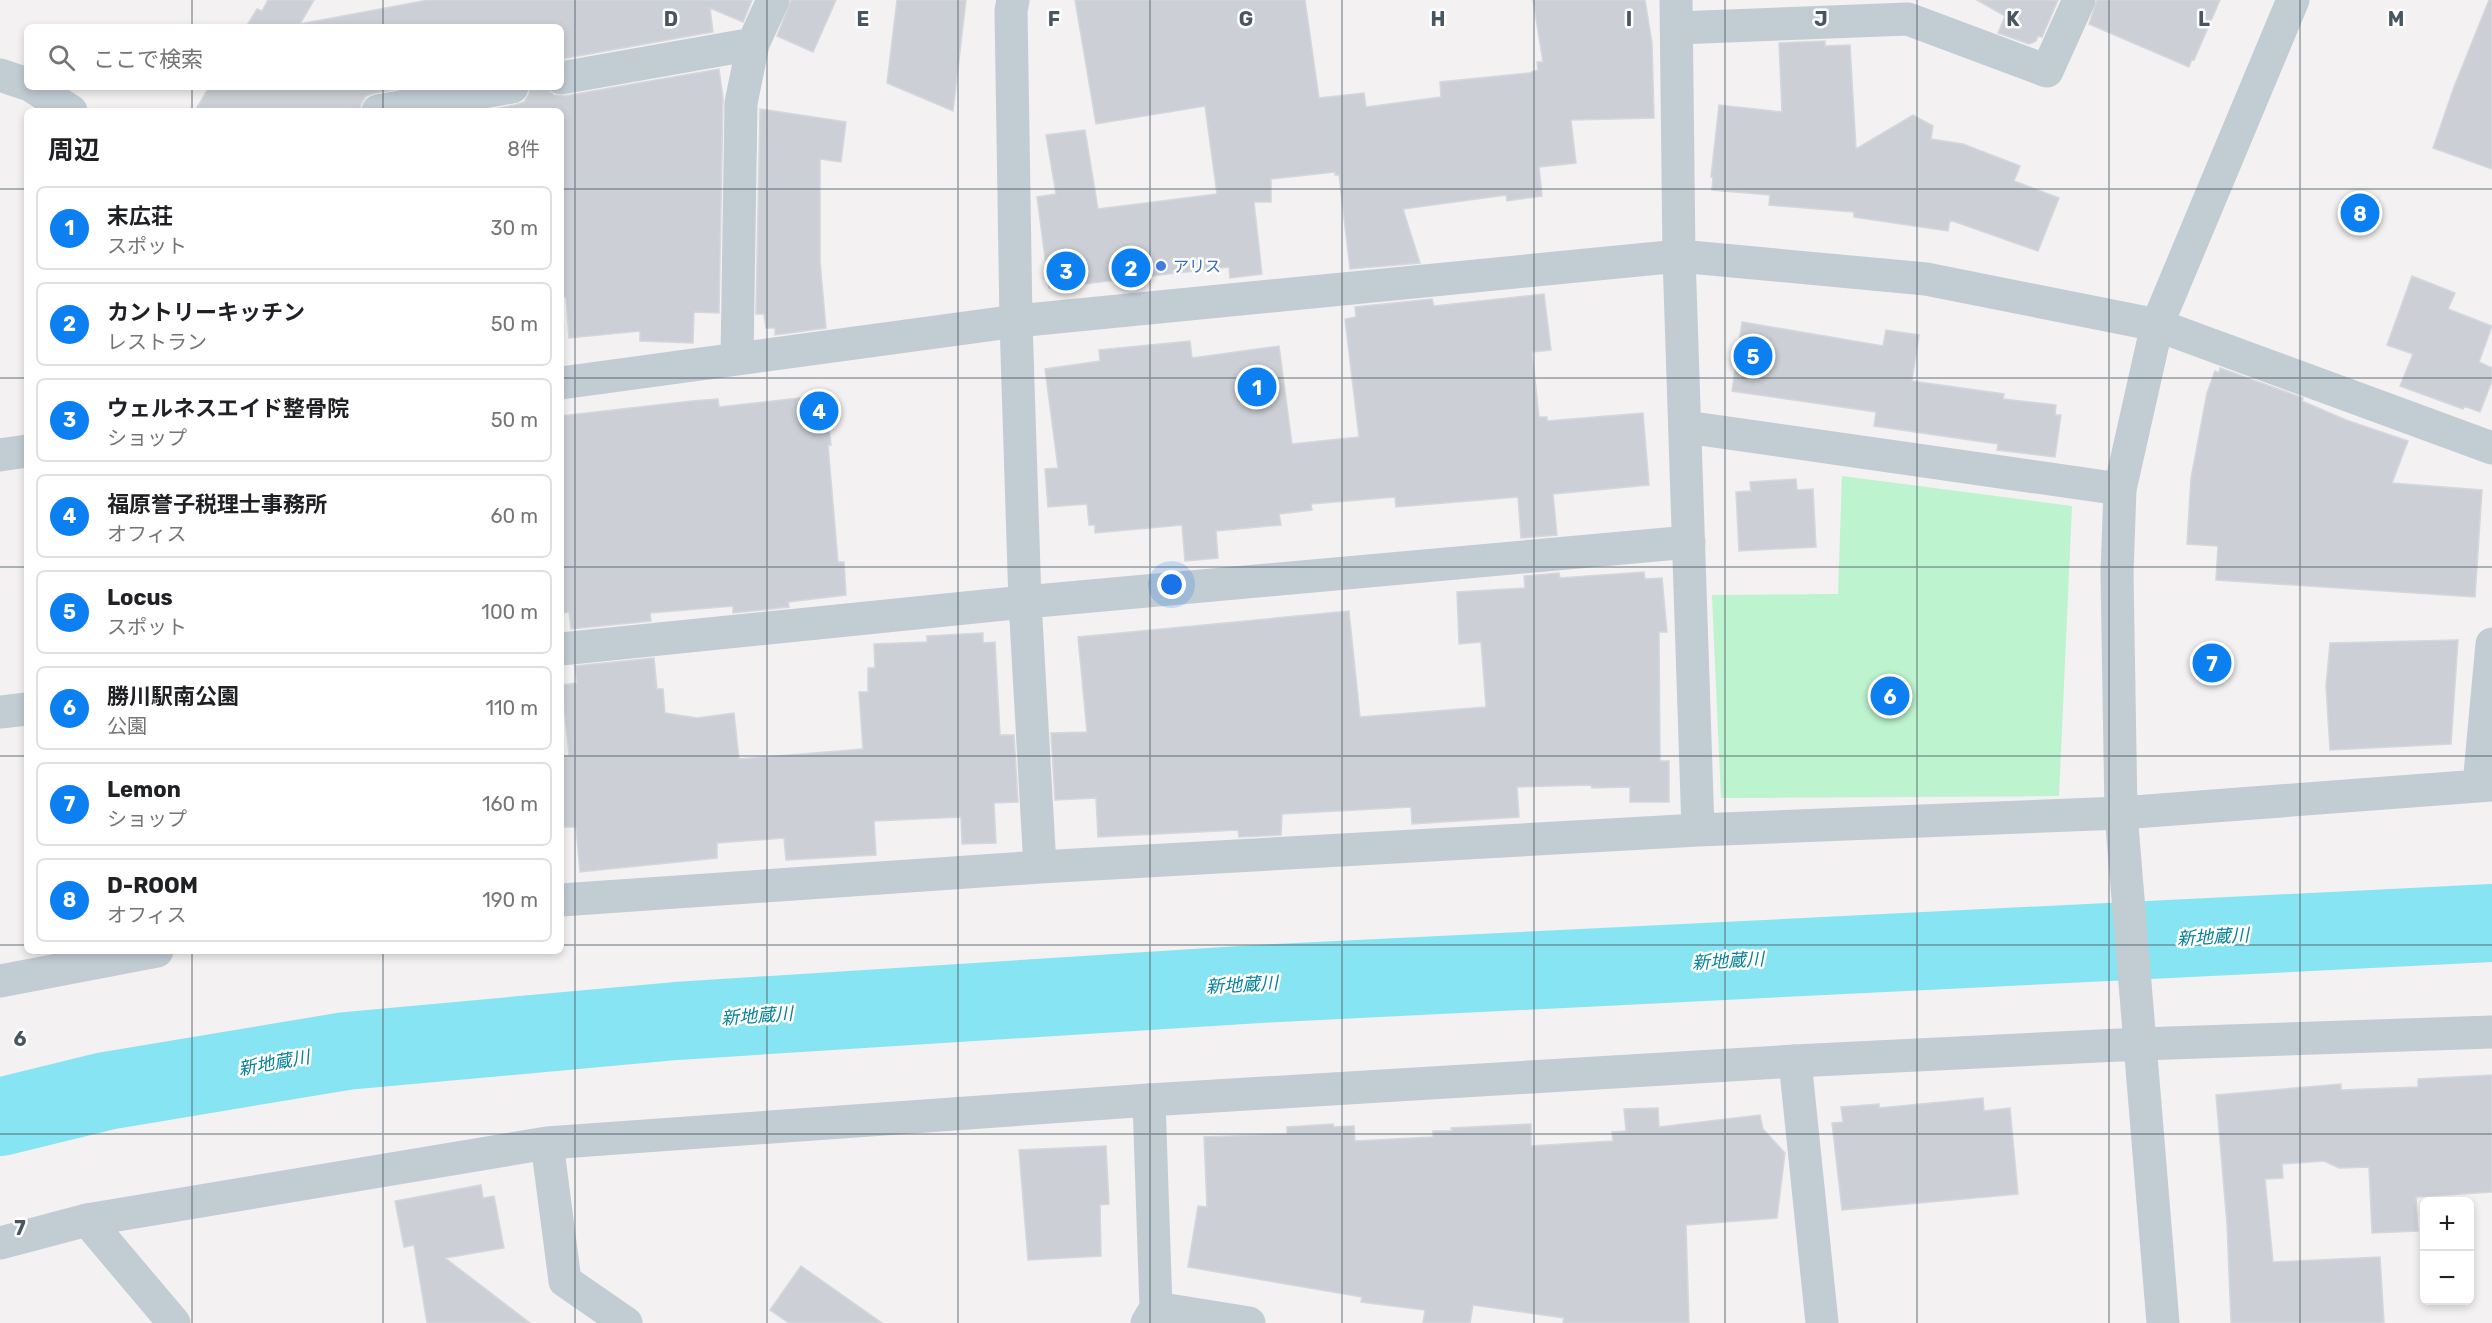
<!DOCTYPE html>
<html lang="ja">
<head>
<meta charset="utf-8">
<style>
  :root { --surface:#fff; --page:#f6f6f6; --text:#202124; --muted:#757577; --line:#e0e0e0; --accent:#0c80f1 }
  body { margin:0; font-family:Rubik,"Noto Sans JP",sans-serif; background:var(--page); color:var(--text) }
  .controls { position:absolute; right:18px; bottom:18px; display:grid; overflow:hidden; border-radius:9px; box-shadow:0 3px 9px #0003 }
  .controls button { width:54px; height:54px; display:grid; place-items:center; padding:0; border:0; border-bottom:2px solid var(--line); background:var(--surface); color:var(--text); font:30px sans-serif }
  .you { position:absolute; left:1172px; top:585px; width:21px; height:21px; margin:-15px; border:4px solid #fff; border-radius:50%; background:#1a73e8; box-shadow:0 0 0 9px #1a73e833 }
  .badge { display:grid; place-items:center; width:39px; height:39px; border-radius:50%; background:var(--accent); color:#fff; font-size:20px; font-weight:700 }
  .pin { position:absolute; translate:-50% -50%; border:3px solid #fff; box-shadow:0 2px 6px #0006 }
  .list { margin:0; padding:0; list-style:none }
  h2 { display:flex; justify-content:space-between; align-items:center; height:78px; margin:0; padding:0 24px; font-size:26px }
  h2 small { font-size:20px; font-weight:400; color:var(--muted) }
  .list li { display:grid; grid-template-columns:39px 1fr auto; gap:18px; align-items:center; box-sizing:border-box; height:84px; margin:0 12px 12px; padding:0 12px; border:2px solid var(--line); border-radius:9px }
  .list b { display:block; font-size:22px; white-space:nowrap }
  .list p { margin:0; font-size:20px; white-space:nowrap; color:var(--muted) }
  .list em { font-size:20px; font-style:normal; color:var(--muted) }
  .icon { flex:none; width:33px; height:33px; fill:none; stroke:currentColor; stroke-width:2; stroke-linecap:round; stroke-linejoin:round }
  .map { position:relative; flex:none; width:2492px; height:1323px; overflow:hidden }
  .search { position:absolute; background:var(--surface); box-shadow:0 3px 9px #0003; left:24px; top:24px; width:540px; height:66px; display:flex; align-items:center; gap:15px; box-sizing:border-box; padding:0 21px; border-radius:9px; color:var(--muted); font-size:22px }
  .panel { position:absolute; background:var(--surface); box-shadow:0 3px 9px #0003; left:24px; top:108px; width:540px; height:846px; border-radius:9px }
  .map>svg:first-child { display:block }
  .green { fill:#bdf3ce }
  .lines { fill:none; stroke-linecap:round; stroke-linejoin:round }
  .river { stroke:#87e4f2; stroke-width:78 }
  .building { fill:#ccd0d6; stroke:#d4d7dc; stroke-width:1.5 }
  .minor { stroke:#c1ccd3; stroke-width:33 }
  .tertiary { stroke:#c1ccd3; stroke-width:33 }
  .grid { fill:none; stroke:#475660; stroke-width:1.5; stroke-opacity:0.55 }
  .shop-dot { fill:#3f7fe0; stroke:#fff; stroke-width:2 }
  .labels { text-anchor:middle; dominant-baseline:central; stroke-width:5; stroke-linejoin:round; paint-order:stroke }
  .shop-label { font-size:16px; fill:#366cbe; stroke:#fff; text-anchor:start }
  .water-label { font-size:18px; font-style:italic; fill:#058297; stroke:#fff }
  .grid-label { font-size:20px; text-anchor:middle; font-weight:bold; fill:#475660; stroke:#fff; stroke-width:5; stroke-linejoin:round; paint-order:stroke }
</style>
</head>
<body>
<div class="map">
<svg width="2492" height="1323" viewBox="0 0 2492 1323">
  <rect width="100%" height="100%" fill="#f3f1f1"/>
  <path class="green" d="M1842,476L2072,506L2059,796L1721,798L1712,595L1838,594Z"/>
  <g class="lines">
    <path class="river" d="M0,1117L106,1091L346,1051L676,1021L1258,984L2492,923"/>
  </g>
  <path class="building" d="M268,0H314L300,24L428,0H752L743,22L710,8L713,32L561,59V27H246L257,9L262,11Z
    M791,0H836L813,52L777,36Z
    M897,0H966L953,111L887,83Z
    M1075,0H1305L1319,98L1364,93L1366,107L1441,97L1440,82L1529,73L1538,70L1537,62H1543L1533,0H1645L1652,43L1654,118L1571,120L1576,163L1539,167L1542,196L1507,201L1506,195L1403,209L1420,263L1350,269L1339,175H1335V172L1271,179V202H1254L1262,274L1230,278L1229,267L1049,288L1037,197L1056,194L1046,135L1085,130L1098,209L1217,194L1205,106L1096,124Z
    M1977,0H2058L2042,37L2038,36L2036,41L2029,44L1998,33L2005,16Z
    M2097,0H2220L2194,60L2192,59L2189,67L2089,24Z
    M2489,0H2492V169L2433,148L2454,87Z
    M1825,41V46L1850,45L1856,149L1913,115L1933,126L1931,139L1963,144L2020,166L2014,181L2059,198L2038,251L1950,220L1948,231L1854,217V212L1769,205L1770,195L1712,190L1713,177H1711L1719,105L1782,112L1779,43Z
    M719,69L723,98L719,313L694,312L693,343L640,341V331L569,338L566,297H561V111H484L515,105L524,102L529,94L530,87H545L554,95L564,96Z
    M209,87H406L375,93L366,96L361,104L360,111H195Z
    M760,109L846,122L841,162L820,159V262L826,328L775,335V328H766L764,314H756Z
    M2412,276L2455,293L2448,309L2492,326L2479,362L2492,368V381L2480,412L2464,406L2463,409L2400,386L2413,354L2387,345Z
    M1544,294L1551,350L1532,352L1539,417H1547V421L1643,413L1649,485L1553,494L1557,535L1521,538L1518,497L1396,507L1395,497L1311,504L1312,510L1279,514L1281,525L1216,531L1218,558L1185,561L1182,525L1095,533V525H1089L1087,504L1048,507L1045,469L1058,468L1045,369L1100,361L1099,350L1190,341L1192,358L1279,346L1292,444L1359,437L1345,319L1356,317L1355,307L1432,299L1434,306Z
    M1742,322L1883,346L1886,330L1919,335L1912,381L2004,394L2003,399L2056,405L2055,415H2061L2055,457L1997,450L1998,444L1874,426L1876,412L1732,391Z
    M2220,368L2303,398L2302,401L2346,420L2408,441L2392,483L2482,490L2475,597L2216,580L2218,546L2187,544L2191,478L2207,393L2215,371L2219,373Z
    M825,395L831,445H828L838,562H844L846,595L788,602L789,607L733,613V606L650,613L651,621L571,629L569,612L561,613V416L692,401L718,399L719,407Z
    M1796,479L1797,490L1813,489L1816,547L1739,551L1736,492L1751,491L1750,482Z
    M1644,572L1645,579L1662,578L1667,632H1659L1660,761H1669V802H1630V787L1592,788L1591,785L1517,787L1519,817L1412,824L1411,807L1282,814L1281,835L1239,837L1238,830L1098,837L1096,798L1055,800L1051,733L1087,732L1078,637L1349,611L1360,717L1486,707L1481,642L1459,644L1457,592L1525,588L1524,576L1559,573L1560,578Z
    M983,633V643L995,642L1000,735H1014L1018,802L994,803L996,843L962,844L961,817L874,821L876,855L786,860L784,838L717,843V858L580,872L576,827H561V757L569,756L562,685L577,683L575,666L654,658L657,689H663L665,713L697,718L734,713L739,759L863,749L859,692H868V668H875L874,644L927,642V636Z
    M2458,640L2451,744L2330,750L2326,686L2330,643Z
    M2492,1075V1192L2416,1197L2418,1231L2372,1233L2369,1167L2339,1168L2324,1161L2282,1164L2283,1178L2265,1179L2273,1262L2380,1257L2384,1323H2231L2227,1224L2216,1095L2341,1084V1090L2418,1087V1079Z
    M1983,1098L1984,1111L2010,1108L2018,1194L1842,1210L1832,1123L1843,1122L1841,1107L1879,1104V1108Z
    M1658,1108L1659,1127L1760,1115L1763,1129L1785,1153L1777,1218L1686,1225L1689,1323H1563L1564,1318L1473,1305L1470,1323H1423L1425,1310L1361,1302L1362,1297L1188,1267L1198,1206L1207,1207L1204,1137L1287,1134V1127L1333,1124L1334,1127L1354,1126L1355,1141L1433,1137V1131H1452L1451,1128L1531,1124V1146L1613,1141L1612,1132L1626,1131L1624,1109Z
    M1106,1146L1109,1204L1100,1205L1101,1256L1028,1260L1019,1150Z
    M481,1185L483,1198L494,1196L504,1248L445,1258L530,1323H427L414,1245L404,1247L395,1201Z
    M801,1266L882,1323H789L770,1310Z"/>
  <g class="lines">
    <path class="minor" d="M1013,0L1011,11L1016,321L1025,602L1040,867
      M1676,0L1679,256L1698,830
      M1677,28L1908,19L2047,71L2079,0
      M0,75L27,84
      M561,78L753,44
      M33,87L71,111
      M378,111L512,87
      M737,359L741,103L753,44L773,0
      M561,383L1016,321L1679,256L1926,279L2157,325L2492,448
      M1686,427L2120,489
      M0,455L27,451
      M561,649L1025,602L1689,542
      M0,712L27,709
      M2479,785L2492,644
      M561,900L1040,867L1698,830L2121,813L2492,785
      M0,981L157,951
      M1795,1061L1822,1323
      M87,1220L174,1323
      M1156,1308L1249,1323
      M1147,1323L1156,1308L1149,1100"/>
    <path class="tertiary" d="M547,1143L565,1281L626,1323
      M0,1243L87,1220L547,1143L1149,1100L1795,1061L2140,1044L2492,1032
      M2163,1323L2121,813L2117,573L2120,489L2157,325L2293,0"/>
  </g>
  <path class="grid" d="M192,0V27M383,0V27M575,0V1323M767,0V1323M958,0V1323M1150,0V1323M1342,0V1323M1534,0V1323M1725,0V1323M1917,0V1323M2109,0V1323M2300,0V1323M192,87V111M383,87V111M0,189H27M561,189H2492M0,378H27M561,378H2492M0,567H27M561,567H2492M0,756H27M561,756H2492M0,945H27M561,945H2492M192,951V1323M383,951V1323M0,1134H2492"/>
  <circle class="shop-dot" cx="1161" cy="266" r="6"/>
  <g class="labels">
    <g class="shop-label">
      <text x="1173" y="266">アリス</text>
    </g>
    <g class="water-label">
      <text transform="translate(2213 937) rotate(-3)">新地蔵川</text>
      <text transform="translate(1728 961) rotate(-3)">新地蔵川</text>
      <text transform="translate(1242 985) rotate(-3)">新地蔵川</text>
      <text transform="translate(757 1016) rotate(-4)">新地蔵川</text>
      <text transform="translate(274 1063) rotate(-10)">新地蔵川</text>
    </g>
  </g>
  <g class="grid-label">
    <text x="671" y="26">D</text>
    <text x="863" y="26">E</text>
    <text x="1054" y="26">F</text>
    <text x="1246" y="26">G</text>
    <text x="1438" y="26">H</text>
    <text x="1629" y="26">I</text>
    <text x="1821" y="26">J</text>
    <text x="2013" y="26">K</text>
    <text x="2204" y="26">L</text>
    <text x="2396" y="26">M</text>
    <text x="20" y="1046">6</text>
    <text x="20" y="1235">7</text>
  </g>
</svg>
<div class="controls">
<button>+</button>
<button>−</button>
</div>
<div class="you"></div>
<div class="pin badge" style="left:1257px;top:387px">1</div>
<div class="pin badge" style="left:1131px;top:268px">2</div>
<div class="pin badge" style="left:1066px;top:271px">3</div>
<div class="pin badge" style="left:819px;top:411px">4</div>
<div class="pin badge" style="left:1753px;top:356px">5</div>
<div class="pin badge" style="left:1890px;top:696px">6</div>
<div class="pin badge" style="left:2212px;top:663px">7</div>
<div class="pin badge" style="left:2360px;top:213px">8</div>
<div class="search"><svg class="icon" aria-label="search" viewBox="0 0 24 24"><circle cx="10" cy="10" r="6"/><path d="M15 15l6 6"/></svg>ここで検索</div>
<section class="panel">
<h2>周辺<small>8件</small></h2>
<ul class="list">
<li><span class="badge">1</span><div><b>末広荘</b><p>スポット</p></div><em>30 m</em></li>
<li><span class="badge">2</span><div><b>カントリーキッチン</b><p>レストラン</p></div><em>50 m</em></li>
<li><span class="badge">3</span><div><b>ウェルネスエイド整骨院</b><p>ショップ</p></div><em>50 m</em></li>
<li><span class="badge">4</span><div><b>福原誉子税理士事務所</b><p>オフィス</p></div><em>60 m</em></li>
<li><span class="badge">5</span><div><b>Locus</b><p>スポット</p></div><em>100 m</em></li>
<li><span class="badge">6</span><div><b>勝川駅南公園</b><p>公園</p></div><em>110 m</em></li>
<li><span class="badge">7</span><div><b>Lemon</b><p>ショップ</p></div><em>160 m</em></li>
<li><span class="badge">8</span><div><b>D-ROOM</b><p>オフィス</p></div><em>190 m</em></li>
</ul>
</section>
</div>
</body>
</html>
